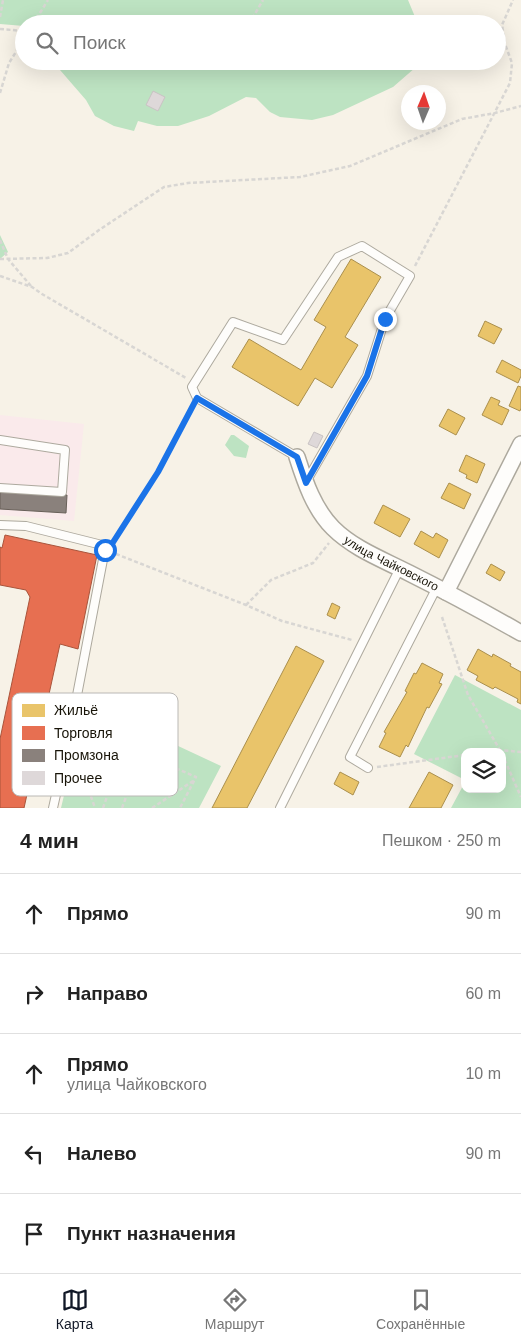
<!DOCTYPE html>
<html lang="ru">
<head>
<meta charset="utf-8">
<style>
  :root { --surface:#fff; --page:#f6f6f6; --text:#222; --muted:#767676; --line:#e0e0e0; --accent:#111827 }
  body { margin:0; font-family:Helvetica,sans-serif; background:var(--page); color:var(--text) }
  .controls { position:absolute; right:15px; bottom:15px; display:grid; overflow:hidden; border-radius:10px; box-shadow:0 5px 20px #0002 }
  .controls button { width:45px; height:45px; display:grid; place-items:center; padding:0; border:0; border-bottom:1px solid var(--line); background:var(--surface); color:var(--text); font:25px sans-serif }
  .compass { position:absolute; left:401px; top:85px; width:45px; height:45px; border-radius:50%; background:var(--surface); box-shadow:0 5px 20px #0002; rotate:2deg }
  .stop { position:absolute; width:15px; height:15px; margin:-11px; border:4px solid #1a73e8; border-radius:50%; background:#fff }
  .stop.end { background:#1a73e8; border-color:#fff; box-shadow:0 1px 5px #0008 }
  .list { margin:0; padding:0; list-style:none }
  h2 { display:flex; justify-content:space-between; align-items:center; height:65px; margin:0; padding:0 20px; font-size:21px }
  h2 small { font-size:16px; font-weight:400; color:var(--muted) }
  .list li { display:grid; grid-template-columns:32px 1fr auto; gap:15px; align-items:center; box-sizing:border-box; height:80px; padding:0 20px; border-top:1px solid var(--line) }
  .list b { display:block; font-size:19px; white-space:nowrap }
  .list p { margin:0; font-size:16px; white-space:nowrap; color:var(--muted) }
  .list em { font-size:16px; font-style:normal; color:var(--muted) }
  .icon { flex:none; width:28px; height:28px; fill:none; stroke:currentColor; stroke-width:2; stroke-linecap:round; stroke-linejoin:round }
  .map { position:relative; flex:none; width:521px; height:808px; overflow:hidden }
  .search { position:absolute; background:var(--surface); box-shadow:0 5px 20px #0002; left:15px; right:15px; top:15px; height:55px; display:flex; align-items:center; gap:12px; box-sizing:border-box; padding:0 18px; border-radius:28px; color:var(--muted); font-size:19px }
  .sheet { height:465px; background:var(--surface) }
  nav { display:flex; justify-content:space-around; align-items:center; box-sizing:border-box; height:70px; border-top:1px solid var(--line); background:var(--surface); font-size:14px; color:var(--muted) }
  nav a { display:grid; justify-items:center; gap:2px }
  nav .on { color:var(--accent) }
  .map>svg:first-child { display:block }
  .industrial { fill:#faeaeb }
  .green { fill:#bde3c2 }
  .homes { fill:#e9c46a; stroke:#aa8f4d }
  .shops { fill:#e76f51; stroke:#a9543b }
  .industry { fill:#8a817c; stroke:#686059 }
  .building { fill:#ded8d9; stroke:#c9c3c3 }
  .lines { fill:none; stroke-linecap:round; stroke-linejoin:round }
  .lane-casing { stroke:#ada99e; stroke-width:10 }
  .street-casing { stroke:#ada99e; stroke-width:18 }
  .path { stroke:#d8d6d3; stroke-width:2.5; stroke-dasharray:4 2.5; stroke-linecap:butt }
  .lane { stroke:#fefdfb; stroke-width:8 }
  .street { stroke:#fefdfb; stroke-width:15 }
  .route { stroke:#1a73e8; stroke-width:6 }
  .labels { text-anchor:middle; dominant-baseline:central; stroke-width:5; stroke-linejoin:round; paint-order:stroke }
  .street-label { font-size:12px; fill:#181408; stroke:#fff }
  .key { fill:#fff; stroke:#bab8b5; stroke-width:1 }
  .key-label { font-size:14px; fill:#181408 }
</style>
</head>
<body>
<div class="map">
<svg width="521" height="808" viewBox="0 0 521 808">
  <rect width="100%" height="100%" fill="#f7f2e7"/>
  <path class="industrial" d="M0,415L84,424L74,521L0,515Z"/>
  <path class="green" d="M0,0H408L418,24H24V26L0,24Z
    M57,61H423L393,87L333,115L312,120L280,117L270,112L256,98L246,97L209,116L178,126H157L138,121L134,131L114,126L95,116L86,100L60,70Z
    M0,235L8,252L0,259Z
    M231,435H234L249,446L246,458L234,456L225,445Z
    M455,675L521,710V808H451L465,782V789H502V752H465V780L414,754Z
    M86,703L221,766L199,808H61Z"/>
  <path class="homes" d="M351,259L381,277L345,337L358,345L332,388L315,378L298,406L232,367L249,339L301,370L326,327L314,320Z
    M485,321L502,329L494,344L478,336Z
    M502,360L521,370V376L518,383L496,372Z
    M518,386L521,387V408L520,411L509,406Z
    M491,397L500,401L498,405L509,410L502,425L482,415Z
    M448,409L465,418L456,435L439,426Z
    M466,455L485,464L477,483L466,478L467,475L459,471Z
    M449,483L471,494L464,509L441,498Z
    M383,505L410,519L400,537L374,523Z
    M421,531L433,538L436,533L448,540L439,558L414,544Z
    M491,564L505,572L500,581L486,573Z
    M332,603L340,607L335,619L327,615Z
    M296,646L324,661L247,808H212Z
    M478,649L492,657L493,654L511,664L510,666L521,672V704L517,702L518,699L495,687L493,689L476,680L478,676L467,670Z
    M422,663L443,674L439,683L442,684L429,708L427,707L408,747L406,745L400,757L379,747L386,733L384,732L407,692L405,691L414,673L416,674Z
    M340,772L359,782L353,795L334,784Z
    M429,772L453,785L441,808H409Z"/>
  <path class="shops" d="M5,535L97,555L78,649L60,644L24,808H0V739L30,597L26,590L0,585V547L2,548Z"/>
  <path class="industry" d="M0,491L67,495L66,513L0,509Z"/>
  <path class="building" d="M153,91L165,97L158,111L146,105Z
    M314,432L323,436L317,448L308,444Z"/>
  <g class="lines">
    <defs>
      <path id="lane" d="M0,440L65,450L62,492L0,488
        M297,457L197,398L192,387L233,322L283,340L338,257L362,246L410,276L385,319L367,376L306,482
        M0,525L26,526L110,547L105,549L70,732L53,808
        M368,768L350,757L437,587
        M280,808L400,568"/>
      <g id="street">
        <path id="s1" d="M297,457C305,482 314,509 333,528C354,549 384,560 409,573C447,592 484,612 521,633"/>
        <path d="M446,592L521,444"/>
      </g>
    </defs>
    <use href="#lane" class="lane-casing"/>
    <use href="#street" class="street-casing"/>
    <path class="path" d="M0,17L3,0
      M33,24L48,0
      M249,24L263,0
      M0,29L24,31
      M0,93L9,63L24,39
      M0,240L8,259L31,286
      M0,259L47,258L68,253L99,230L164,187L188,183L300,177L350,166L462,119L495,113L521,106
      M415,266L510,83L512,63L505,44L502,25L513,0
      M0,276L32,287L42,294L186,378
      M114,539L157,472L192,406
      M116,554L246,605L282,621L352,640
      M246,605L271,580L313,563L329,543
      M442,617L468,695L501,752
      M78,735L115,748
      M485,752L500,750L521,752
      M76,753L95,808
      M502,754L521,797
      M152,758L196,777L180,808
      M377,767L465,755
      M103,808L118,766C100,726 163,729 150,761C144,776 129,774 118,766
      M122,808L135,773
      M152,808L193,781"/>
    <use href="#lane" class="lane"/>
    <use href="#street" class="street"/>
  </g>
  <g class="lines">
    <path class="route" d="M105,550L110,547L158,472L197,398L297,457L306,483L367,376L385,319"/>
  </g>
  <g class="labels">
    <g class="street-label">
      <text stroke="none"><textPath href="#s1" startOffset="149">улица Чайковского</textPath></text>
    </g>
  </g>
  <rect x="12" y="693" width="166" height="103" rx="8" class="key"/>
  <rect x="22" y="704" width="23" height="13" fill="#e9c46a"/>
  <rect x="22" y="726" width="23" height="14" fill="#e76f51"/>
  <rect x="22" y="749" width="23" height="13" fill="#8a817c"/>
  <rect x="22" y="771" width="23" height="14" fill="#ded8d9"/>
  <g class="key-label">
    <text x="54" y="715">Жильё</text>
    <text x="54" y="738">Торговля</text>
    <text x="54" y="760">Промзона</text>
    <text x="54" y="783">Прочее</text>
  </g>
</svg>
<div class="controls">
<button><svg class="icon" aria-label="layers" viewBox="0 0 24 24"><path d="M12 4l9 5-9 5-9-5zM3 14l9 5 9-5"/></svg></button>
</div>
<svg class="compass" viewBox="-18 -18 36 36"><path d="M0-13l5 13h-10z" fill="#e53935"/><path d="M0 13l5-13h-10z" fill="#767676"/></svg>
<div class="stop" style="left:105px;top:550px"></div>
<div class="stop end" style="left:385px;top:319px"></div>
<div class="search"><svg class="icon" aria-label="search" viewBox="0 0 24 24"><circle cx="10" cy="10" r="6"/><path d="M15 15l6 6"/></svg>Поиск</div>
</div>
<section class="sheet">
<h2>4 мин<small>Пешком · 250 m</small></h2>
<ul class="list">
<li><svg class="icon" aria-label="ahead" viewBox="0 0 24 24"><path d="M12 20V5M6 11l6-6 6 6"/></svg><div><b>Прямо</b></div><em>90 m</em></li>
<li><svg class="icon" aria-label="right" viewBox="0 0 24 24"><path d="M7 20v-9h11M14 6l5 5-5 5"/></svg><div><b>Направо</b></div><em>60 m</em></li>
<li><svg class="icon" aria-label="ahead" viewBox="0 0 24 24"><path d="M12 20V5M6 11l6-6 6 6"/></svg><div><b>Прямо</b><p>улица Чайковского</p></div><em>10 m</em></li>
<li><svg class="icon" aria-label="left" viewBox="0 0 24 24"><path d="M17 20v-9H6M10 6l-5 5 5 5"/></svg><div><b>Налево</b></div><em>90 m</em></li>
<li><svg class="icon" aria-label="arrive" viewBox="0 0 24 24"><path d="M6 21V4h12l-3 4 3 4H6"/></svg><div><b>Пункт назначения</b></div></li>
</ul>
</section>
<nav>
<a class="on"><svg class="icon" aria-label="map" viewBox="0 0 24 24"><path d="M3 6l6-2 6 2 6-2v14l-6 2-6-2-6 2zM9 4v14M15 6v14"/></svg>Карта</a>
<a><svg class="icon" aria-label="directions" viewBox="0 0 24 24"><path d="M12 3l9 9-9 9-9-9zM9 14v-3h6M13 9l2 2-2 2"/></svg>Маршрут</a>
<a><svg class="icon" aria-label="saved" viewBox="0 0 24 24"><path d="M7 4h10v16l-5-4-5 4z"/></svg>Сохранённые</a>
</nav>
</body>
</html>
